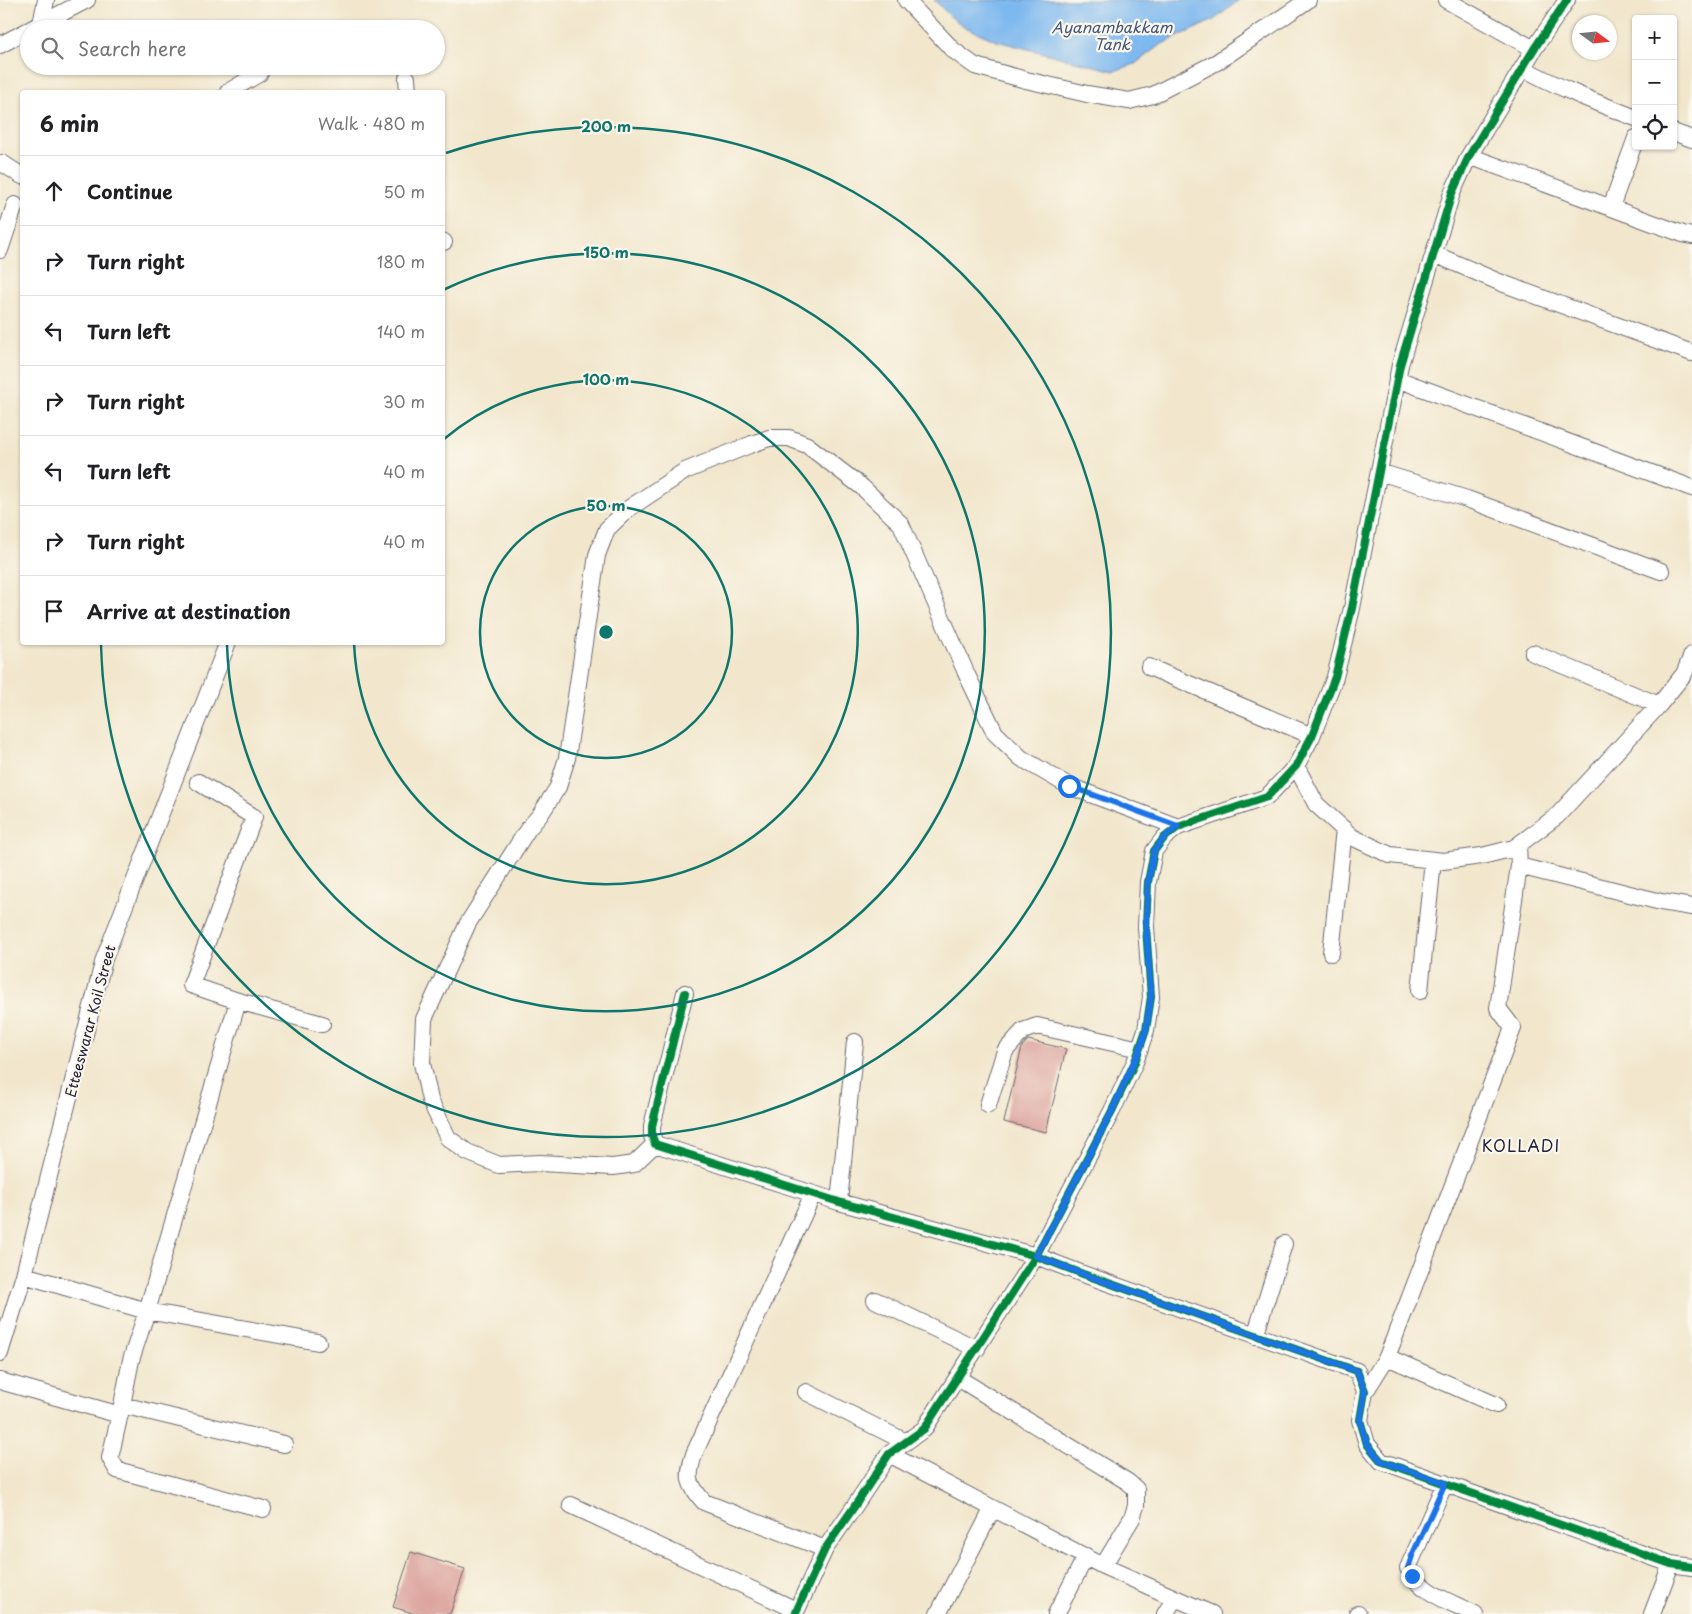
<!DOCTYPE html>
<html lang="en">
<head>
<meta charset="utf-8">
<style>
  :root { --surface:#fff; --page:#f2f2f2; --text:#202124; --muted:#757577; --line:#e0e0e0 }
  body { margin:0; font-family:"Playpen Sans",sans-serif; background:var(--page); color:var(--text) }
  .controls { position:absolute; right:15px; top:15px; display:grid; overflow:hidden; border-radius:5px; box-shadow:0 1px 4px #0004 }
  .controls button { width:45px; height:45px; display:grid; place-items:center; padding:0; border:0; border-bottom:1px solid var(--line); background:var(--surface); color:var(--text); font:25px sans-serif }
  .compass { position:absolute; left:1572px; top:15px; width:45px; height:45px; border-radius:50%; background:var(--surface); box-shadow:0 1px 4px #0004; rotate:105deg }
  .stop { position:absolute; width:15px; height:15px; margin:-11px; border:4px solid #1a73e8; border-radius:50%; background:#fff }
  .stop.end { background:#1a73e8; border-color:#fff; box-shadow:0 1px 5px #0008 }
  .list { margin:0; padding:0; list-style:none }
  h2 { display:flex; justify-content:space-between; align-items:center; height:65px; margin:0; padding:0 20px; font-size:21px }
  h2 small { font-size:16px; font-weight:400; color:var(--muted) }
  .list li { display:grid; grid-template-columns:32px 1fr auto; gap:15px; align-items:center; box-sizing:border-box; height:70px; padding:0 20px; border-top:1px solid var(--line) }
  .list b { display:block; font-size:19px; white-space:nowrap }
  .list em { font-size:16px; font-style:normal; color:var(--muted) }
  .icon { flex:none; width:28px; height:28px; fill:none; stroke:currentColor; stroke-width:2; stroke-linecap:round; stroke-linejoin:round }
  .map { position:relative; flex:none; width:1692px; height:1614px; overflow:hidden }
  .search { position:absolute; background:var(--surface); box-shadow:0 1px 4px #0004; left:20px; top:20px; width:425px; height:55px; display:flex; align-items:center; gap:12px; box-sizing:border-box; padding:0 18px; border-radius:28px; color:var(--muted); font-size:19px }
  .panel { position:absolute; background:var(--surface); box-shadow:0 1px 4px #0004; left:20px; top:90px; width:425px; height:555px; border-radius:5px }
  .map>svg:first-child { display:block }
  .water { fill:#7db8ef; stroke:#506d95 }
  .building { fill:#d99d97 }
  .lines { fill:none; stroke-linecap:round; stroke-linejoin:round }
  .minor-casing { stroke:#6b676e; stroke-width:18 }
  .minor { stroke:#fff; stroke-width:16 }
  .cycleway-casing { stroke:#fbf7ec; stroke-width:11 }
  .cycleway { stroke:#00873e; stroke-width:8 }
  .route { stroke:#1a73e8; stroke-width:6 }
  .ring { fill:none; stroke:#0f766e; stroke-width:2.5 }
  .labels { text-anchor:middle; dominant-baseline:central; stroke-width:4.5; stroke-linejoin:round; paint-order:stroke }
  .street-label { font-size:14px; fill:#22223b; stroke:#fbf7ec }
  .water-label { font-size:15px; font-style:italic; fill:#42567a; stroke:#fbf7ec }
  .quarter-label { font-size:16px; letter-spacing:1px; fill:#22223b; stroke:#fbf7ec }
  .centre { fill:#0f766e; stroke:#fbf7ec; stroke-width:2.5 }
  .ring-label { font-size:15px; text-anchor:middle; font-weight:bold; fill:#0f766e; stroke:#fbf7ec; stroke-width:4.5; stroke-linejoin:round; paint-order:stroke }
</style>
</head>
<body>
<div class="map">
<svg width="1692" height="1614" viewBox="0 0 1692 1614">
  <rect width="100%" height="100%" fill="#fbf7ec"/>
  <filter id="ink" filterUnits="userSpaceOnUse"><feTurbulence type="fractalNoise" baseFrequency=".02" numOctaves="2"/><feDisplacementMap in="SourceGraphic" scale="10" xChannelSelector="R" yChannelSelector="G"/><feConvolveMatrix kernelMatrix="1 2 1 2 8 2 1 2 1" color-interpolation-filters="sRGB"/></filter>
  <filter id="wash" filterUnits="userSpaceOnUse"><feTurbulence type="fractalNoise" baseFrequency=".0096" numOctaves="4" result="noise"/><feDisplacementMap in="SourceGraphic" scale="20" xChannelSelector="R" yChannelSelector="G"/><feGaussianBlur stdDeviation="1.12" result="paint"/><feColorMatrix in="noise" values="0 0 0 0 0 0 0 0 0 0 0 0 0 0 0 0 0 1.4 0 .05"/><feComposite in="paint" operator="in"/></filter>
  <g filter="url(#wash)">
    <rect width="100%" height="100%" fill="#f2e7cd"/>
    <path class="water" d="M934,0H1239L1214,20L1160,45L1135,64L1114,71L997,41L967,28L951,17Z"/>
    <g id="blocks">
      <path class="building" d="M1028,1040L1066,1049L1046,1132L1004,1122L1022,1047Z
        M411,1552L465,1569L450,1614H415L393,1607Z"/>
    </g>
  </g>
  <g filter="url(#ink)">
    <use href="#blocks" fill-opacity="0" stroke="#6b676e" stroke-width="1"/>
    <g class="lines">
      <defs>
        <path id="minor" d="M906,0L953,50L975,66L1026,80L1087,94L1129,101L1153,95L1217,62L1308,0
          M1446,0L1534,49
          M41,24L46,0
          M31,29L87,0
          M0,45L29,30
          M1523,68C1559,88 1597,103 1636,118
          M407,78L408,92
          M228,92L260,73
          M1673,132L1692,139
          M1469,156L1683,234L1692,236
          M0,164L2,163L22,176
          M1611,207L1636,138
          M442,241L444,242
          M0,250L15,205
          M1434,254L1499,282L1692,353
          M1397,379L1692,488
          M1379,472L1467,499L1661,571
          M1533,653L1659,705
          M1149,667L1312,736
          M1296,766L1316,804L1352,837L1390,855L1443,861L1482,856L1514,848L1557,816L1659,705L1684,674L1692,655
          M198,782L254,817L191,985L238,1001L322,1024
          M1519,866L1661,902L1692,907
          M1331,953L1344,829
          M1420,991L1433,860
          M685,993L652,1126V1136L655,1144L839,1202L1036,1256L1083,1274L1357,1371L1365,1391L1360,1420L1367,1444L1381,1461L1671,1564L1692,1567
          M988,1105L1005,1051L1023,1031L1037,1026L1140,1049
          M655,1144L634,1164L613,1167L540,1163L499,1165L467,1152L448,1138L430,1100L422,1063L424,1019L468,923L528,829L540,815L558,787L567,758L597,555L607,529L628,509L685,471L752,444L769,438H789L807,445L862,487L901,524L967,675L995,733L1021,758L1069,786L1178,827
          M813,1194L694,1454C687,1477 687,1483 704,1502L825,1549
          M839,1202L855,1042
          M24,1275L147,1311L238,1001
          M875,1300L977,1349
          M1255,1336L1284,1244
          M0,1353L24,1275L104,959L228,642
          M1387,1357L1496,1405
          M958,1378L1128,1482L1136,1489V1506L1132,1518L1103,1566
          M0,1381L120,1415
          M806,1392L906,1442
          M1365,1392L1387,1357L1513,1028L1498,1008L1519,866L1518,845
          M122,1405L110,1458L117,1470L263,1509
          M284,1444L122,1405L131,1360L147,1311L318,1342
          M889,1454L1103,1566L1175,1598L1165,1614
          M1445,1483L1408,1568C1420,1593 1451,1602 1475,1614
          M571,1505L796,1610
          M1175,1598L1212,1614
          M795,1614L825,1549L854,1507L889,1454L924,1429L1036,1256L1112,1111L1135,1062L1146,1030L1151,997L1146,927L1148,882L1154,851L1164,838L1178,827L1267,797L1296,766L1312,736L1335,677L1352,608L1400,365L1452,193L1469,156L1534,49L1567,0
          M938,1614L992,1510
          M1056,1614L1086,1556
          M1357,1614H1358
          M1652,1614L1671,1564"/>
      </defs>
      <use href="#minor" class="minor-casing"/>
      <use href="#minor" class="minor"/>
      <defs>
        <path id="cycleway" d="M685,993L652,1126V1136L655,1144L839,1202L1036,1256L1083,1274L1357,1371L1365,1391L1360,1420L1367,1444L1381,1461L1671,1564L1692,1567
          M795,1614L825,1549L854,1507L889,1454L924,1429L1036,1256L1112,1111L1135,1062L1146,1030L1151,997L1146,927L1148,882L1154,851L1164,838L1178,827L1267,797L1296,766L1312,736L1335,677L1352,608L1400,365L1452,193L1469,156L1534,49L1567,0"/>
      </defs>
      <use href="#cycleway" class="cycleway-casing"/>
      <use href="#cycleway" class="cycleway"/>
    </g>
  </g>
  <g class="lines" filter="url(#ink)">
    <path class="route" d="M1069,786L1178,826L1164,838L1154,851L1148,882L1146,926L1151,997L1146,1030L1140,1049L1112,1111L1036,1256L1083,1274L1357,1371L1365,1391L1360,1420L1367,1444L1381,1461L1445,1483L1412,1556L1408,1568L1412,1576"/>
  </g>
  <g class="ring">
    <circle cx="606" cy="632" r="126"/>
    <path d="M444 439A252 252 0 1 1 354 643"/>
    <path d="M443 290A379 379 0 1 1 227 645"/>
    <path d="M446 153A505 505 0 1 1 101 645"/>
  </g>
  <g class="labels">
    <g class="street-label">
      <text transform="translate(90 1021) rotate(-75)">Etteeswarar Koil Street</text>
    </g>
    <g class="water-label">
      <text x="1112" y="26">Ayanambakkam<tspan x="1112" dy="17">Tank</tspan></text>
    </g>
    <g class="quarter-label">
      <text x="1521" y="1145">KOLLADI</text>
    </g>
  </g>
  <circle cx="606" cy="632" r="8" class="centre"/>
  <g class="ring-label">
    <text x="606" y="132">200 m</text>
    <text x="606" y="258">150 m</text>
    <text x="606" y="385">100 m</text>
    <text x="606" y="511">50 m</text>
  </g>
</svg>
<div class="controls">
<button>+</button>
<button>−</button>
<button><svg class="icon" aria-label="locate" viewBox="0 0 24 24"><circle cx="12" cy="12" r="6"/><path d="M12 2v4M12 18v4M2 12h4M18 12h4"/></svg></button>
</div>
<svg class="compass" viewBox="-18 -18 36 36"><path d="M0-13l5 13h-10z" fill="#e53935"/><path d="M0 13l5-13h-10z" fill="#757577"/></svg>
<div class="stop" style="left:1069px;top:786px"></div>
<div class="stop end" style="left:1412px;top:1576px"></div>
<div class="search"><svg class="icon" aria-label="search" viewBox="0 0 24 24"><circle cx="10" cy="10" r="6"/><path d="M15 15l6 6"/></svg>Search here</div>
<section class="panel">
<h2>6 min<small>Walk · 480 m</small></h2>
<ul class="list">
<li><svg class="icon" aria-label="ahead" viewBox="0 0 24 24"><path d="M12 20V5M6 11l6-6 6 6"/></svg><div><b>Continue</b></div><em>50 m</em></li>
<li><svg class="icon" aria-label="right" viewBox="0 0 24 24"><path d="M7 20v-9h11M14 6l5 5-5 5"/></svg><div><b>Turn right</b></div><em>180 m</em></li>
<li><svg class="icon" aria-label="left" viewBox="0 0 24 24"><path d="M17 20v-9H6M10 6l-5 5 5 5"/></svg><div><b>Turn left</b></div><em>140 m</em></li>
<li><svg class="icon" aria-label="right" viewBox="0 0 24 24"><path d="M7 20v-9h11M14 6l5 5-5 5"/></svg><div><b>Turn right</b></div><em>30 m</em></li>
<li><svg class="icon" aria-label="left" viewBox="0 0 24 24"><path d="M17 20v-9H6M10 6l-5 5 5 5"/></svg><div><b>Turn left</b></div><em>40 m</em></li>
<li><svg class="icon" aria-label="right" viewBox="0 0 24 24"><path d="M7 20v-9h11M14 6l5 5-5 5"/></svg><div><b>Turn right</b></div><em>40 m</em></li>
<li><svg class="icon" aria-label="arrive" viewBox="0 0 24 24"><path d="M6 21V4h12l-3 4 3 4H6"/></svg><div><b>Arrive at destination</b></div></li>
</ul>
</section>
</div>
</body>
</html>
